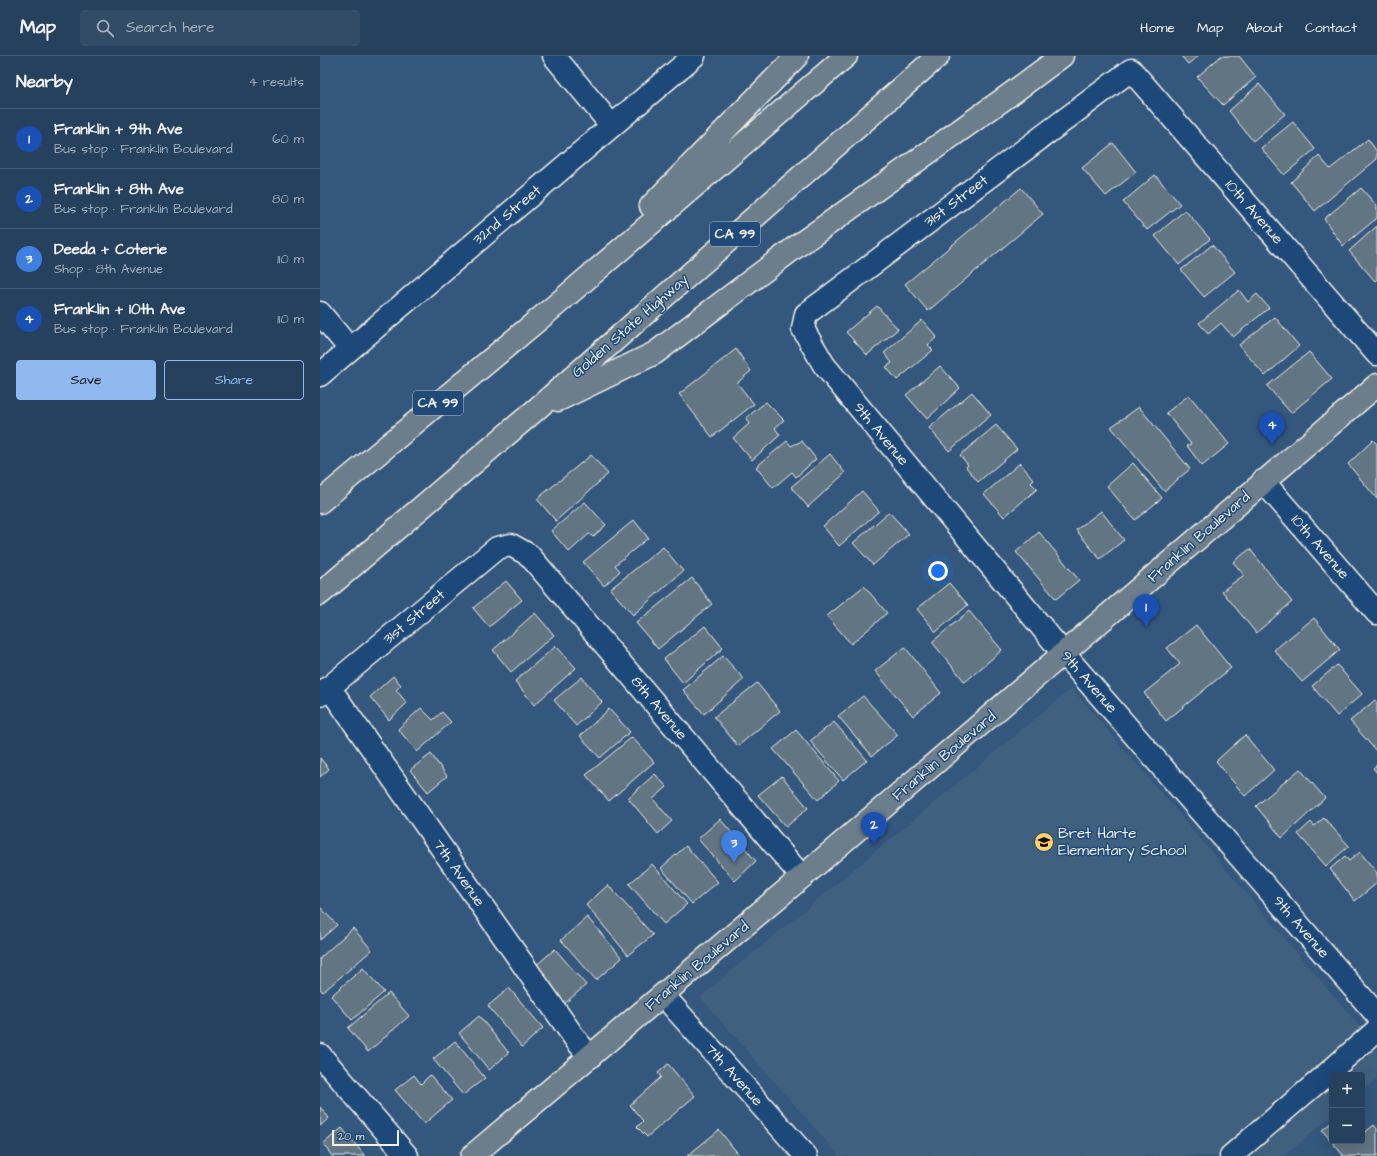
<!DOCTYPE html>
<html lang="en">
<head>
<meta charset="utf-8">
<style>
  :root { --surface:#26415e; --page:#324c67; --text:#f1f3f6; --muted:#a4afbc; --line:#425a73; --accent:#90b9f0 }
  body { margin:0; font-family:"Architects Daughter",sans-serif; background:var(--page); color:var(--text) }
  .controls { position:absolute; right:12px; bottom:12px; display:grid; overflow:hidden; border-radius:4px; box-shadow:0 4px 16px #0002 }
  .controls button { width:36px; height:36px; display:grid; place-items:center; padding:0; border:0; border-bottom:1px solid var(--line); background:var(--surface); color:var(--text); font:20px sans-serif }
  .scale { position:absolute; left:12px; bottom:10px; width:67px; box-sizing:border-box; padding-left:4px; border:2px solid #f4f1e8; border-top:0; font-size:11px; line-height:14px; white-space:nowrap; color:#f4f1e8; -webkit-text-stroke:3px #1f4a7a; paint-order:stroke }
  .you { position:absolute; left:618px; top:515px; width:14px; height:14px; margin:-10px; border:3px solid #fff; border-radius:50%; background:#1a73e8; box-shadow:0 0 0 6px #1a73e833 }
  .badge { display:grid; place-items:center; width:26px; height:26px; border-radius:50%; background:var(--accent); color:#fff; font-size:13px; font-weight:700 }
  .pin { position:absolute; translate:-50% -33px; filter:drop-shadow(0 1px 2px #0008) }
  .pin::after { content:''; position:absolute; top:21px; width:14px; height:12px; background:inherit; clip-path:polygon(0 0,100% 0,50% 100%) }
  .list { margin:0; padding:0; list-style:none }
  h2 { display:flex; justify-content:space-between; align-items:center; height:52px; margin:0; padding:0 16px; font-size:17px }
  h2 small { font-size:13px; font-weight:400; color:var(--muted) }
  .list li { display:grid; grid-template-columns:26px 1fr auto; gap:12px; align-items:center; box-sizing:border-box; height:60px; padding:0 16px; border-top:1px solid var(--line) }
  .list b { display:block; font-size:15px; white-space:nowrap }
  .list p { margin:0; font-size:13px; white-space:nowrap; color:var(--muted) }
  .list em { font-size:13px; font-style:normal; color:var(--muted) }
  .actions { display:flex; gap:8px; padding:12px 16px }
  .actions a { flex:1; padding:9px 0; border:1px solid var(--accent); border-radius:4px; text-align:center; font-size:14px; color:var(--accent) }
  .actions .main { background:var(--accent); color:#111 }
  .icon { flex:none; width:22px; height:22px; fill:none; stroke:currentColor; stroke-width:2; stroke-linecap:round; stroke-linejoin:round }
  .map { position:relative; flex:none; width:1057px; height:1100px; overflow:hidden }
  header { display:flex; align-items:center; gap:24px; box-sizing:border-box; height:56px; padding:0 20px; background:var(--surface); border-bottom:1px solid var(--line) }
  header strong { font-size:19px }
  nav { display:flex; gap:22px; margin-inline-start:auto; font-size:14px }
  .search { width:280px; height:36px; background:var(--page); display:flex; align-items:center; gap:10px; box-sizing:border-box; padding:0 14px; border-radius:4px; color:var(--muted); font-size:15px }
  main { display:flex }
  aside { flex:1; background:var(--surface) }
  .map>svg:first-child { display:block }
  .built { fill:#41607f }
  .building { fill:#627583; stroke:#f4f1e8 }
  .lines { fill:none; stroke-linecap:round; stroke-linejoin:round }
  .minor-casing { stroke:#f4f1e8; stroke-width:25 }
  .major-casing { stroke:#f4f1e8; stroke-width:25 }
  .highway-casing { stroke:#f4f1e8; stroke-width:25 }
  .minor { stroke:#1f4a7a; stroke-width:22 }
  .major { stroke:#6c7d8b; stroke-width:22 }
  .highway { stroke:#6c7d8b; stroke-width:22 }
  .labels { text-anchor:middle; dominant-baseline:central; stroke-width:3; stroke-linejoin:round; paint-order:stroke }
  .shield { fill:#1f4a7a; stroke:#b4bfc7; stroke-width:1 }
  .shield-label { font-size:14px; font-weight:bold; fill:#f4f1e8 }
  .street-label { font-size:15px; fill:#f4f1e8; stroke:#1f4a7a }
  .poi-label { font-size:15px; fill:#f4f1e8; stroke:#1f4a7a; text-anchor:start }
</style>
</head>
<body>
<header>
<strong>Map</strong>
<div class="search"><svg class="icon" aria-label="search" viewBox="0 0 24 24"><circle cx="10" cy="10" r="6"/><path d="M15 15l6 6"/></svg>Search here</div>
<nav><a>Home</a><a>Map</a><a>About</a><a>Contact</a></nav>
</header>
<main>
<aside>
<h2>Nearby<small>4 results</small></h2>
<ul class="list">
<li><span class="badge" style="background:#1a4fb4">1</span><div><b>Franklin + 9th Ave</b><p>Bus stop · Franklin Boulevard</p></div><em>60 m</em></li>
<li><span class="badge" style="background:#1a4fb4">2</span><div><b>Franklin + 8th Ave</b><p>Bus stop · Franklin Boulevard</p></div><em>80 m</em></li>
<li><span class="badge" style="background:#3f7fe0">3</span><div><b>Deeda + Coterie</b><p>Shop · 8th Avenue</p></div><em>110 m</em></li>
<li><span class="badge" style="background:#1a4fb4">4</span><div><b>Franklin + 10th Ave</b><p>Bus stop · Franklin Boulevard</p></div><em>110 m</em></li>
</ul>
<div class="actions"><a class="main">Save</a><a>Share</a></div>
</aside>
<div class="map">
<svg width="1057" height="1100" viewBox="0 0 1057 1100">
  <rect width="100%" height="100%" fill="#33577d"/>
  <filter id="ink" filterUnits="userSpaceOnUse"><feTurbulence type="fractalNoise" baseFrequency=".025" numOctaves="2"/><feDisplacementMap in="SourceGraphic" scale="8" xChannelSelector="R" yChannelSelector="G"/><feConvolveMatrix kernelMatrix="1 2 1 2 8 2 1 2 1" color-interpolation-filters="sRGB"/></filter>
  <g filter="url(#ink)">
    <path class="built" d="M752,632L1057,991V1023L1042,1035V1019H1012V1060L964,1100H519L380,941Z"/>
    <path class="building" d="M861,0H878L868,8Z
      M901,0H919L936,21L903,49L877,21Z
      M939,28L965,58L933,85L909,55Z
      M973,66L995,93L964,119L941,92Z
      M1048,83L1057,96V103L995,155L971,126L999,100L1010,113Z
      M793,87L816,116L786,140L762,112Z
      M835,119L860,148L827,174L803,146Z
      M701,132L723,158L608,255L585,228Z
      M1041,132L1057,150V162L1023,190L1004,163Z
      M865,154L890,183L859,209L835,180Z
      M1057,170V223L1055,225L1029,195Z
      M892,189L915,216L884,241L861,214Z
      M919,234L928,246L937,238L949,252L913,281L901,267L888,278L879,267Z
      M557,250L578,273L547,299L526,276Z
      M955,261L979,290L945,320L919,289Z
      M602,264L617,281L608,289L613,294L577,324L566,311L572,307L564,297Z
      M416,293L431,315L417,327L434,348L392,381L359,338Z
      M989,296L1012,323L971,357L947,330Z
      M620,310L640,332L607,363L586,339Z
      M652,336L671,359L629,395L609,372Z
      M869,339L909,388L882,410L867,390L871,388L846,357Z
      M446,346L464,364L455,372L460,379L432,404L413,382L429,368L426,362Z
      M819,351L870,413L844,435L791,371Z
      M676,369L697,393L658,426L646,411L648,409L640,399Z
      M1053,384L1057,388V443L1028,408Z
      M467,385L471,390L482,385L496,403L476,421L472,416L453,432L436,411Z
      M510,398L525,417L488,451L471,431Z
      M271,399L288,418L236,465L217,443Z
      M700,407L714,424L711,427L717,433L684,461L664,438Z
      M813,407L842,442L815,464L787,430Z
      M542,435L559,455L519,490L503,470Z
      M265,446L286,469L273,481L269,478L249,496L231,475Z
      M781,455L804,484L780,503L756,474Z
      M569,456L589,478L553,509L533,487Z
      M314,464L328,482L295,509L300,515L284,530L263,506Z
      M719,476L759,524L736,543L696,496Z
      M343,491L363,515L313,559L290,533Z
      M930,493L972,546L936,577L902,535L924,519L913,506Z
      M372,522L392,548L338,593L316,567Z
      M186,525L202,544L169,571L153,552Z
      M629,527L648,549L616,576L597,553Z
      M544,530L567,557L531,588L507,560Z
      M649,555L682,594L645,626L612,586Z
      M215,557L234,579L191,616L173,594Z
      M994,562L1020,594L982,626L954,594Z
      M876,569L911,612L846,665L824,637L860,608L847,592Z
      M385,570L403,592L363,627L344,603Z
      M236,590L256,612L214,649L195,625Z
      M585,591L621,637L593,660L555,615Z
      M403,600L424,623L384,658L363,634Z
      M1017,609L1042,638L1017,660L992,630Z
      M73,620L81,629L76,634L87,647L69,664L50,641Z
      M262,621L282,646L256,670L234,644Z
      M437,627L460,655L418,690L394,661Z
      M543,640L578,679L552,700L518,660Z
      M1055,644L1057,647V696L1030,665Z
      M101,652L113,664L122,656L131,666L97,696L78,673Z
      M289,653L310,676L280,702L260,680Z
      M514,666L547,704L523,724L490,685Z
      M476,674L519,725L498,744L453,693Z
      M925,679L954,714L925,740L896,705Z
      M312,681L334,706L289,745L266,719Z
      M111,698L127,720L108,736L90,714Z
      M0,702L9,713L0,721Z
      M1057,709V717L1053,712Z
      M980,713L1005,742L962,782L936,750Z
      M335,718L347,731L333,743L352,765L338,778L308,742Z
      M462,720L488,752L466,771L438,739Z
      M1004,762L1029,790L1006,810L978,778L991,766L994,770Z
      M400,763L436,805L415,825L378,783Z
      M366,790L398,826L372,848L341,812Z
      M1040,796L1057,817V827L1035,845L1010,813L1025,800L1029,805Z
      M332,808L367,848L344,868L309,828Z
      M288,829L333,879L308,899L266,849Z
      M0,851L17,869L0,884Z
      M267,861L302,902L276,924L241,884Z
      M33,872L52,894L3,936L0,933V902Z
      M235,893L266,929L243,949L213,912Z
      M43,912L64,936L32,964L11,940Z
      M189,932L223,972L202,991L168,950Z
      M69,937L89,960L48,996L28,972Z
      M159,960L189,997L169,1014L139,977Z
      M135,985L165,1022L143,1039L113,1003Z
      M348,1008L375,1040L327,1081L317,1071L323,1065L310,1049L341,1021L338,1017Z
      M94,1019L101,1028L110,1019L132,1044L104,1068L75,1034Z
      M0,1051L9,1062L0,1070Z
      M1012,1066V1085H1042V1079L1054,1069L1057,1073V1100H1022L1023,1099L1002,1074Z
      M22,1072L45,1100H12L3,1088Z
      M399,1074L420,1100H367Z"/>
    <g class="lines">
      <defs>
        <path id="minor" d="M234,0L292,70
          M0,257L30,293
          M1057,298L811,14L486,258L483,273L504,309L744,598L1057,959
          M0,319L374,0
          M943,425L1057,557
          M9,631L256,984L270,1001
          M0,639L177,492L191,489L209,499L482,821
          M343,939L486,1100
          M0,999L87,1100
          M911,1100L1001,1023L1057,974"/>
        <path id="major" d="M152,1100L482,821L1057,329"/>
        <path id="highway" d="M331,150L477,0
          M238,344L335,297L473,193L688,40L742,0
          M0,446L236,249L526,0
          M0,538L212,357L618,0"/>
      </defs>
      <use href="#minor" class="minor-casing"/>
      <use href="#major" class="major-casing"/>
      <use href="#highway" class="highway-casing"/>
      <use href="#minor" class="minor"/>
      <use href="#major" class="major"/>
      <use href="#highway" class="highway"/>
    </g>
  </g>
  <defs>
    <symbol id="school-disc" viewBox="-11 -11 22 22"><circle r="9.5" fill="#ffd166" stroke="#1f4a7a"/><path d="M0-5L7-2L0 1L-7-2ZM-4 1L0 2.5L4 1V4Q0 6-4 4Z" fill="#111"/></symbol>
  </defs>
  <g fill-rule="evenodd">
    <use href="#school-disc" x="713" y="775" width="22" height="22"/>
  </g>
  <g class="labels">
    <g class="shield">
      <rect x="390" y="166" width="50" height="24" rx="3"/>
      <rect x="93" y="335" width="50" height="24" rx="3"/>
    </g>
    <g class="shield-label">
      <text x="415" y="178">CA 99</text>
      <text x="118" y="347">CA 99</text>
    </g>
    <g class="street-label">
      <text transform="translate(636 145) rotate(-37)">31st Street</text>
      <text transform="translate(934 156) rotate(49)">10th Avenue</text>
      <text transform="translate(187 159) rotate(-40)">32nd Street</text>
      <text transform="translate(310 270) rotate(-41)">Golden State Highway</text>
      <text transform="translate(561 378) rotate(50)">9th Avenue</text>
      <text transform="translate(879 481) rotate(-41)">Franklin Boulevard</text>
      <text transform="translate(1000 491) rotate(49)">10th Avenue</text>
      <text transform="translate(94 561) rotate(-40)">31st Street</text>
      <text transform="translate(769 626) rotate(49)">9th Avenue</text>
      <text transform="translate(339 652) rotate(50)">8th Avenue</text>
      <text transform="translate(624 700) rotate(-40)">Franklin Boulevard</text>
      <text transform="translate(139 817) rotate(55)">7th Avenue</text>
      <text transform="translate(981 871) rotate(49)">9th Avenue</text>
      <text transform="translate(377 910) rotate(-40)">Franklin Boulevard</text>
      <text transform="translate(414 1019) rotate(48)">7th Avenue</text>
    </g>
    <g class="poi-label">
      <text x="738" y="777">Bret Harte<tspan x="738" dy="17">Elementary School</tspan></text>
    </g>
  </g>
</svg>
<div class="controls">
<button>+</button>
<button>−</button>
</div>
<div class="scale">20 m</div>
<div class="you"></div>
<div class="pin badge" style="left:826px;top:571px;background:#1a4fb4">1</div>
<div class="pin badge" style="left:554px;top:789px;background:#1a4fb4">2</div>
<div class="pin badge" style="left:414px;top:807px;background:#3f7fe0">3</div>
<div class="pin badge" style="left:952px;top:389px;background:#1a4fb4">4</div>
</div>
</main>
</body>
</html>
